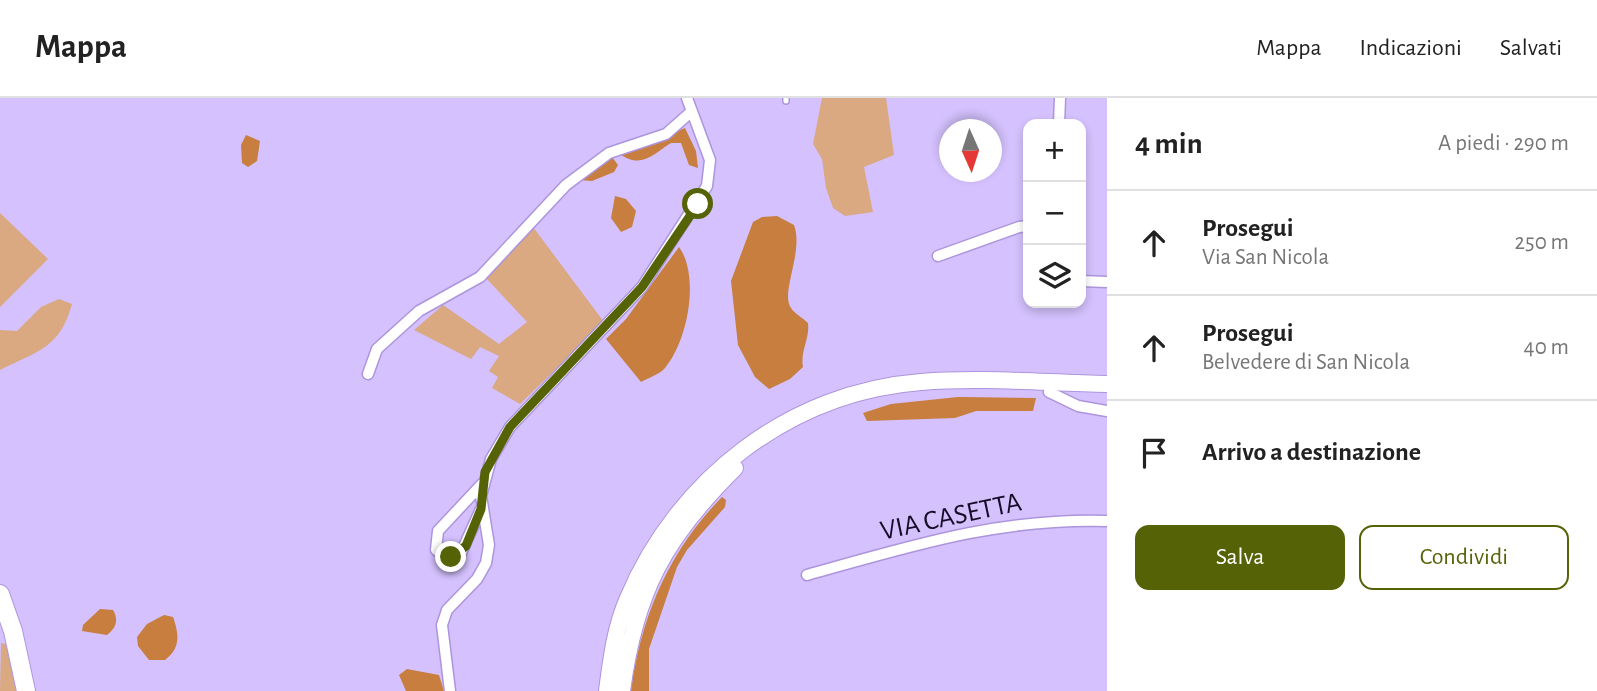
<!DOCTYPE html>
<html lang="it">
<head>
<meta charset="utf-8">
<style>
  :root { --surface:#fff; --page:#f2f2f2; --text:#222; --muted:#767676; --line:#e0e0e0; --accent:#556306 }
  body { margin:0; font-family:"Alegreya Sans",sans-serif; background:var(--page); color:var(--text) }
  .controls { position:absolute; right:21px; top:21px; display:grid; overflow:hidden; border-radius:14px; box-shadow:0 4px 10px #0003 }
  .controls button { width:63px; height:63px; display:grid; place-items:center; padding:0; border:0; border-bottom:2px solid var(--line); background:var(--surface); color:var(--text); font:35px sans-serif }
  .compass { position:absolute; left:939px; top:21px; width:63px; height:63px; border-radius:50%; background:var(--surface); box-shadow:0 4px 10px #0003; rotate:177deg }
  .stop { position:absolute; width:21px; height:21px; margin:-16px; border:5px solid #556306; border-radius:50%; background:#fff }
  .stop.end { background:#556306; border-color:#fff; box-shadow:0 2px 7px #0008 }
  .list { margin:0; padding:0; list-style:none }
  h2 { display:flex; justify-content:space-between; align-items:center; height:91px; margin:0; padding:0 28px; font-size:30px }
  h2 small { font-size:23px; font-weight:400; color:var(--muted) }
  .list li { display:grid; grid-template-columns:46px 1fr auto; gap:21px; align-items:center; box-sizing:border-box; height:105px; padding:0 28px; border-top:2px solid var(--line) }
  .list b { display:block; font-size:26px; white-space:nowrap }
  .list p { margin:0; font-size:23px; white-space:nowrap; color:var(--muted) }
  .list em { font-size:23px; font-style:normal; color:var(--muted) }
  .actions { display:flex; gap:14px; padding:21px 28px }
  .actions a { flex:1; padding:16px 0; border:2px solid var(--accent); border-radius:14px; text-align:center; font-size:24px; color:var(--accent) }
  .actions .main { background:var(--accent); color:#fff }
  .icon { flex:none; width:38px; height:38px; fill:none; stroke:currentColor; stroke-width:2; stroke-linecap:round; stroke-linejoin:round }
  .map { position:relative; flex:none; width:1107px; height:593px; overflow:hidden }
  header { display:flex; align-items:center; gap:42px; box-sizing:border-box; height:98px; padding:0 35px; background:var(--surface); border-bottom:2px solid var(--line) }
  header strong { font-size:33px }
  nav { display:flex; gap:38px; margin-inline-start:auto; font-size:24px }
  main { display:flex }
  aside { flex:1; background:var(--surface) }
  .map>svg:first-child { display:block }
  .green { fill:#daa881 }
  .forest { fill:#c77e3e }
  .lines { fill:none; stroke-linecap:round; stroke-linejoin:round }
  .lane-casing { stroke:#ad95dd; stroke-width:8 }
  .street-casing { stroke:#ad95dd; stroke-width:13 }
  .secondary-casing { stroke:#ad95dd; stroke-width:18 }
  .primary-casing { stroke:#ad95dd; stroke-width:20 }
  .lane { stroke:#fff; stroke-width:5 }
  .street { stroke:#fff; stroke-width:10 }
  .secondary { stroke:#fff; stroke-width:16 }
  .primary { stroke:#fff; stroke-width:18 }
  .route { stroke:#556306; stroke-width:9 }
  .labels { text-anchor:middle; dominant-baseline:central; stroke-width:5; stroke-linejoin:round; paint-order:stroke }
  .street-label { font-size:28px; fill:#160c27; stroke:#d4c1fd }
</style>
</head>
<body>
<header>
<strong>Mappa</strong>
<nav><a>Mappa</a><a>Indicazioni</a><a>Salvati</a></nav>
</header>
<main>
<div class="map">
<svg width="1107" height="593" viewBox="0 0 1107 593">
  <rect width="100%" height="100%" fill="#d4c1fd"/>
  <path class="green" d="M822,0H886L894,57L864,69L873,114L845,118L833,110L826,90L822,61L813,46Z
    M0,115L48,161L0,209Z
    M533,129L604,224L520,306L492,290L498,279L489,273L499,258L480,249L471,261L414,232L443,207L499,246L527,224L486,180Z
    M59,201L72,206C60,250 38,253 0,272V232L17,233L41,209Z
    M1,545L6,546L16,593H0Z"/>
  <path class="forest" d="M685,30L696,53L698,70L689,67L681,45H671C654,55 642,72 620,56Z
    M246,37L260,43L257,63L248,69L242,65L241,47Z
    M612,59L618,67L614,74L592,83L579,82Z
    M615,98L626,101L636,113L632,129L621,134L611,120Z
    M777,118L794,127C804,154 780,195 791,210C794,215 803,220 808,225C810,241 800,253 803,269L790,281L769,291L755,279L738,247L731,183L753,124L762,119Z
    M679,149C700,178 688,243 665,270C660,276 648,280 641,284L606,241L626,221Z
    M958,299L1036,300L1033,313H976L955,320L867,323L863,315L891,306Z
    M722,399L726,402L725,409L687,452L677,469L649,551V593H631C641,518 669,453 722,399Z
    M100,511L113,512C119,522 116,530 107,537L82,533L83,527Z
    M164,517L173,519C179,536 181,550 165,562H149L138,548L137,539L147,526Z
    M407,571L439,577L444,593H406L399,577Z"/>
  <g class="lines">
    <defs>
      <path id="lane" d="M786,3V0"/>
      <path id="street" d="M1059,26L1060,0
        M938,158L1019,129L1028,128
        M1081,183L1107,184
        M368,276L377,251L419,213L480,179L566,87L609,55L666,36L692,13
        M1049,294L1078,308L1107,313
        M481,411L461,455L446,459L436,452L438,433L482,386
        M807,477C911,448 997,420 1107,423
        M450,593L442,527L447,512L477,481L486,465L489,447L481,398L491,361L510,329L642,189L707,88L710,62L687,0"/>
      <path id="secondary" d="M607,593C611,562 615,529 628,500C678,381 790,294 921,284C982,279 1046,285 1107,286
        M622,593C635,494 664,440 735,370"/>
      <path id="primary" d="M0,496L13,533L26,593"/>
    </defs>
    <use href="#lane" class="lane-casing"/>
    <use href="#street" class="street-casing"/>
    <use href="#secondary" class="secondary-casing"/>
    <use href="#primary" class="primary-casing"/>
    <use href="#lane" class="lane"/>
    <use href="#street" class="street"/>
    <use href="#secondary" class="secondary"/>
    <use href="#primary" class="primary"/>
  </g>
  <g class="lines">
    <path class="route" d="M451,459L466,448L481,411L485,374L510,329L642,189L698,106"/>
  </g>
  <g class="labels">
    <g class="street-label">
      <text transform="translate(951 419) rotate(-12)">VIA CASETTA</text>
    </g>
  </g>
</svg>
<div class="controls">
<button>+</button>
<button>−</button>
<button><svg class="icon" aria-label="layers" viewBox="0 0 24 24"><path d="M12 4l9 5-9 5-9-5zM3 14l9 5 9-5"/></svg></button>
</div>
<svg class="compass" viewBox="-18 -18 36 36"><path d="M0-13l5 13h-10z" fill="#e53935"/><path d="M0 13l5-13h-10z" fill="#767676"/></svg>
<div class="stop" style="left:698px;top:106px"></div>
<div class="stop end" style="left:451px;top:459px"></div>
</div>
<aside>
<h2>4 min<small>A piedi · 290 m</small></h2>
<ul class="list">
<li><svg class="icon" aria-label="ahead" viewBox="0 0 24 24"><path d="M12 20V5M6 11l6-6 6 6"/></svg><div><b>Prosegui</b><p>Via San Nicola</p></div><em>250 m</em></li>
<li><svg class="icon" aria-label="ahead" viewBox="0 0 24 24"><path d="M12 20V5M6 11l6-6 6 6"/></svg><div><b>Prosegui</b><p>Belvedere di San Nicola</p></div><em>40 m</em></li>
<li><svg class="icon" aria-label="arrive" viewBox="0 0 24 24"><path d="M6 21V4h12l-3 4 3 4H6"/></svg><div><b>Arrivo a destinazione</b></div></li>
</ul>
<div class="actions"><a class="main">Salva</a><a>Condividi</a></div>
</aside>
</main>
</body>
</html>
